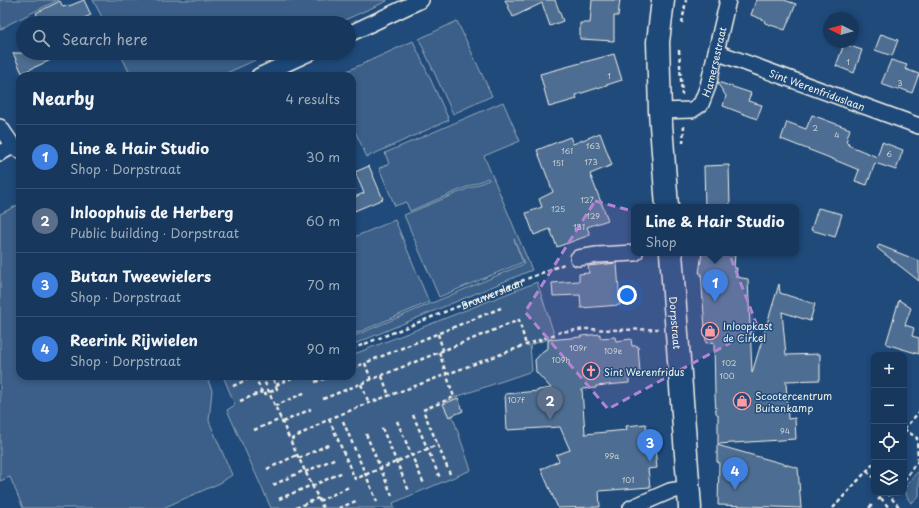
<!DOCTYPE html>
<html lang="en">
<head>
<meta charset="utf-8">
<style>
  :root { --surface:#17385c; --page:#244365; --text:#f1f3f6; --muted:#9eacbb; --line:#365272; --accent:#ff9aa2 }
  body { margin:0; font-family:"Playpen Sans",sans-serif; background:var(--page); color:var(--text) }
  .controls { position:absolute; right:12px; bottom:12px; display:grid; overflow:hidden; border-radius:8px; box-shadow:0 2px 6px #0003 }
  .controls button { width:36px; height:36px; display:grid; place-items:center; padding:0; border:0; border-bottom:1px solid var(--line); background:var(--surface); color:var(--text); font:20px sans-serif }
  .compass { position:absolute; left:823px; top:12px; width:36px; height:36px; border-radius:50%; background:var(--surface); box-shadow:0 2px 6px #0003; rotate:276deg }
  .you { position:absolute; left:627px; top:295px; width:14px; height:14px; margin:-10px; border:3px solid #fff; border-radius:50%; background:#1a73e8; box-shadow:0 0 0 6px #1a73e833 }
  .badge { display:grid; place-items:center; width:26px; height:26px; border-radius:50%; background:var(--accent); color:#fff; font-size:13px; font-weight:700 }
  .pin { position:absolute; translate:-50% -33px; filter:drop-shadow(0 1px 2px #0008) }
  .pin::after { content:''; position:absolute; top:21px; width:14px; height:12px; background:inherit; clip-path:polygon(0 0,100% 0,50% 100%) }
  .popup { position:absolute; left:631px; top:204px; width:168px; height:52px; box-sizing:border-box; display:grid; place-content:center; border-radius:8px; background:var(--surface); filter:drop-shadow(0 1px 3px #0005); font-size:13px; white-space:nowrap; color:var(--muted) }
  .popup b { font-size:15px; color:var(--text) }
  .popup::after { content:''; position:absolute; left:50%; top:100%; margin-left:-8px; border:8px solid transparent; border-top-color:var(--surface) }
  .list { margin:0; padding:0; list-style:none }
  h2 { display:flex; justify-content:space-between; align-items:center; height:52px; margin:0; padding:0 16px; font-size:17px }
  h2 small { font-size:13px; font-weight:400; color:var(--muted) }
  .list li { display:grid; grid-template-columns:26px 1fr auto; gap:12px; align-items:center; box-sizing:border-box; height:64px; padding:0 16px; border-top:1px solid var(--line) }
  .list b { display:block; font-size:15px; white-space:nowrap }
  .list p { margin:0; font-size:13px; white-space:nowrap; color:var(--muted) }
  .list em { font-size:13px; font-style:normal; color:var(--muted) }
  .icon { flex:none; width:22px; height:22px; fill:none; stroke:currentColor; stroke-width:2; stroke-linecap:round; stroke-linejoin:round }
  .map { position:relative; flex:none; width:919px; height:508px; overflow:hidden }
  .search { position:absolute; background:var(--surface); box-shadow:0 2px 6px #0003; left:16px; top:16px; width:340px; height:44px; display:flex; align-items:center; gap:10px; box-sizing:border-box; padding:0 14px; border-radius:22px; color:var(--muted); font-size:15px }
  .panel { position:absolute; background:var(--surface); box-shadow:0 2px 6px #0003; left:16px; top:72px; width:340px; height:308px; border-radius:12px }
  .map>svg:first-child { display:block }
  .green { fill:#3a5f88; stroke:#97a8b8 }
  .building { fill:#4d6e92; stroke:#f4f1e8 }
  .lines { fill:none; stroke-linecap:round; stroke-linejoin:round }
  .street-casing { stroke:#f4f1e8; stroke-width:18 }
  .primary-casing { stroke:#f4f1e8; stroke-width:25 }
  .path { stroke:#f4f1e8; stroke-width:2.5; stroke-dasharray:4 3; stroke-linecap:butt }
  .street { stroke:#1f4a7a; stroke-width:15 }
  .primary { stroke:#1f4a7a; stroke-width:22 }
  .marked { fill:#b185d1; fill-opacity:0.2; stroke:#b185d1; stroke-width:3; stroke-dasharray:8 5; stroke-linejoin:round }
  .labels { text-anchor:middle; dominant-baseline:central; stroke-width:3; stroke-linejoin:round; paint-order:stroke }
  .number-label { font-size:8px; fill:#cad0d2 }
  .street-label { font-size:10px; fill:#f4f1e8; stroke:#1f4a7a }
  .poi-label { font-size:10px; fill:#f4f1e8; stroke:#1f4a7a; text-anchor:start }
</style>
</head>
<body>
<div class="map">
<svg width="919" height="508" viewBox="0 0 919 508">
  <rect width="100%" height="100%" fill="#1f4a7a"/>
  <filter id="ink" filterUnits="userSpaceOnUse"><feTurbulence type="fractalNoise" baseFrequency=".025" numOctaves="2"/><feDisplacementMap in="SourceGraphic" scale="8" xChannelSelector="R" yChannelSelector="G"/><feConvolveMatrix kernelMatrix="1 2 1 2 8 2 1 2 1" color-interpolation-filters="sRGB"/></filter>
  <g filter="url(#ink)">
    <path class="green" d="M0,0H58L9,24L0,30Z
      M93,0H387V1L338,23H105Z
      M457,21L492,96L453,114L419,39Z
      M413,41L449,120L367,157L352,125V76H336Z
      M120,53H271L220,76H131Z
      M503,102L520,141L484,156L532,270L352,345V337L524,264L514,239L523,262L439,297L404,215L489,180L488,178L410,211L406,202L395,206L379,168L389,164L385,153Z
      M20,204V376H206L212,390L209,421L232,475L220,483L163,508H23L10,477L0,481V214Z
      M395,220L429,302L352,335V238Z
      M537,282L555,337L530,345L532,371L447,400L471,470L393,503L395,508H271L227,410L235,405L223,376H352V355Z
      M919,471V497L911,503C900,489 908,481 919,471Z"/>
    <path class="building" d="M84,0L91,15L73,23H41L36,13L60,1L63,7L69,5V6Z
      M505,0H555L563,21L550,26L542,3L513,17Z
      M592,0H620L618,16H614V41L580,39V23H590Z
      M756,0H784L796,4L785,30L765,23L764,20L751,15Z
      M881,34L898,40L892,56L875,50Z
      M844,44L862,50L854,73L836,66Z
      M13,53H66L22,73Z
      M614,54L622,80L576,95L577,99L549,107L540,74Z
      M891,60L907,65L905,69L919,74L912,93L899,88L898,90L881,84Z
      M718,82L751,93L748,101L762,105L757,119L723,106L726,96L718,84Z
      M812,115L850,129L846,142L849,143L848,145L877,157L882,142L903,150L896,170L875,163L867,185L855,181L859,170L825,156L781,139L787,122L806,129Z
      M600,133L612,165L590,174L608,220L587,227L590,235L557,247L550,229L534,235L526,213L542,207L539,199L553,192L537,150L570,137L573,144Z
      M729,165L730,207H705L704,166Z
      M369,166L383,199L352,212V198L364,193L355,172Z
      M818,208L842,214L835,237L811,230Z
      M879,245L919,261V281L877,248Z
      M702,253H735L734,268H737L736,277L748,279L752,373L779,284L780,293L815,304L810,321L782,312L786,355L820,354V380L786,381L788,419L795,418L796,439L718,444V415L716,413L715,395L714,342L706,343L701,273H699Z
      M617,263L620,305L581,308L580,295L553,296L552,283L579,281V274L589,273L588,266Z
      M899,300L911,308L905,325L914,328L912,336L919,338V354L886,344Z
      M600,334V338L615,337L616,341L631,339L632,346H638L640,373L629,374V383L596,386V388L582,389L585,434L627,430L626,426L646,424L648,450L655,449L657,468L648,469L650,487L599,491L600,507L558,508L541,469L559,461L556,455L570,450L560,427L507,430L505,394L538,391V390L551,388L536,372L535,360L543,351L548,348V340L581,337V336Z
      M458,398L463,411L449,417L443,404Z
      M717,445L798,468L801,508L718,505L719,462H717Z"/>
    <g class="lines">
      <defs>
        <g id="street">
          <path d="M349,34L421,0"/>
          <path id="s2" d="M716,52L919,126"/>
          <path d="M259,76L309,53"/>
          <path id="s3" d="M660,111L692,110L701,104L708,86L728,0"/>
          <path d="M0,127L13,146"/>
          <path d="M0,153L13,146L20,151"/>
          <path d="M578,258L597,255L635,253"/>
          <path d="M631,508L670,491L688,488"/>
        </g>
        <g id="primary">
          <path d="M663,0L658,42L660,111L667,207"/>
          <path id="s4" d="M671,253L690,508"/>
        </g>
      </defs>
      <use href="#street" class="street-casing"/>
      <use href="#primary" class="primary-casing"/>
      <g class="path">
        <path d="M682,23L686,0"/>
        <path d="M679,50L682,95"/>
        <path d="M683,143L684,126"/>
        <path d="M438,334L443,350"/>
        <path id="s1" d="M352,349L564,264"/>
        <path d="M439,352L454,397L423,410L450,474"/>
        <path d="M352,368L365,363"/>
        <path d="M255,376L263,395L277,389L272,376"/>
        <path d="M262,376L290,440"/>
        <path d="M382,376L389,396"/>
        <path d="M371,380L365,363L501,308"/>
        <path d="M315,382L332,376"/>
        <path d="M361,384L369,403"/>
        <path d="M276,385L296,376"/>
        <path d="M233,386L255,376"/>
        <path d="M323,399L519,320L526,345"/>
        <path d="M240,401L262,392"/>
        <path d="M275,406L306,392"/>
        <path d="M413,415L440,478"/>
        <path d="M329,419L355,479L437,445"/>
        <path d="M343,421L378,504"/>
        <path d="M397,421L424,484"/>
        <path d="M283,422L311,409"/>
        <path d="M382,428L409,491"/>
        <path d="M904,429L917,438L918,461"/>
        <path d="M904,429L919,412"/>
        <path d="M254,430L281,419"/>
        <path d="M366,434L393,498"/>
        <path d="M299,458L330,444"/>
        <path d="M267,469L297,455"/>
        <path d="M867,471L874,478"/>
        <path d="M305,472L336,458"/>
        <path d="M904,480C910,474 912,465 919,461"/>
        <path d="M273,485L305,470"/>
        <path d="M312,486L343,472"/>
        <path d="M887,493L900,508"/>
        <path d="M881,498L889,508"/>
        <path d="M279,499L312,485"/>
        <path d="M878,500L885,493"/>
        <path d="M319,501L349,487"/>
        <path d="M296,508L318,498"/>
        <path d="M323,508L290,440L329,419L369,403L561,332L586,329L618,330L658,329"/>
        <path d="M339,508L356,501"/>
        <path d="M833,508L874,463"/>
        <path d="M869,508L872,505"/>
      </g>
      <use href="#street" class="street"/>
      <use href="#primary" class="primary"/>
    </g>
  </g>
  <path class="marked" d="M595,201L722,235L758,328L608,409L525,312Z"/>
  <defs>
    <symbol id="shop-ring" viewBox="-11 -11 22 22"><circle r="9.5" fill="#1f4a7a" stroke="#ff9aa2" stroke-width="1.5"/><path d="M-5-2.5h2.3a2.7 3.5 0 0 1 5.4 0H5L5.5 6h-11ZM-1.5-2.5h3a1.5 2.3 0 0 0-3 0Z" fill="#ff9aa2"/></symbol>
    <symbol id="church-ring" viewBox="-11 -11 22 22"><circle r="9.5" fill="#1f4a7a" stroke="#ff9aa2" stroke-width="1.5"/><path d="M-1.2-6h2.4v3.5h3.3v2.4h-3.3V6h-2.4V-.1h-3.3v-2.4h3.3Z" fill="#ff9aa2"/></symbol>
  </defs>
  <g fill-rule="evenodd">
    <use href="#shop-ring" x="700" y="321" width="20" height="20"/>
    <use href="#church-ring" x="581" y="361" width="20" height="20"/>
    <use href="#shop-ring" x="732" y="391" width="20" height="20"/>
  </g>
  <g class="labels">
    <g class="number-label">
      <text x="848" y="62">1</text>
      <text x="609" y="76">1</text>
      <text x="900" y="83">3</text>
      <text x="815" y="128">2</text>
      <text x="837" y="135">4</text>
      <text x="593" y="146">163</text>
      <text x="567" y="151">161</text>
      <text x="889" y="154">6</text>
      <text x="591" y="162">173</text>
      <text x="558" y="163">151</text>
      <text x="587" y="200">127</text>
      <text x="558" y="209">125</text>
      <text x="593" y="216">129</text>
      <text x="579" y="227">131</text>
      <text x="578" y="348">109r</text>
      <text x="613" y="351">109e</text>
      <text x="561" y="360">109h</text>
      <text x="729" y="363">102</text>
      <text x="727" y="376">100</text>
      <text x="516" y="400">107f</text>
      <text x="785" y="431">94</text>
      <text x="612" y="456">99a</text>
      <text x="628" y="480">101</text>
    </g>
    <g class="street-label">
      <text stroke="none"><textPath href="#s3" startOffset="87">Hamersestraat</textPath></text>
      <text stroke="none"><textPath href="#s2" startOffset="108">Sint Werenfriduslaan</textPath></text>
      <text stroke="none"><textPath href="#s1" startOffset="150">Brouwerslaan</textPath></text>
      <text stroke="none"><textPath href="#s4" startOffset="70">Dorpstraat</textPath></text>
    </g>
    <g class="poi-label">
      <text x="723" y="325">Inloopkast<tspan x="723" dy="12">de Cirkel</tspan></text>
      <text x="604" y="371">Sint Werenfridus</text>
      <text x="755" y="395">Scootercentrum<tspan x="755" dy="12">Buitenkamp</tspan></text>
    </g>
  </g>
</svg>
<div class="controls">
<button>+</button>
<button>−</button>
<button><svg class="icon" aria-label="locate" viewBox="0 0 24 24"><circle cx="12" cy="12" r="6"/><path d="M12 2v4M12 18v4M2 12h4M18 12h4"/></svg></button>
<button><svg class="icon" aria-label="layers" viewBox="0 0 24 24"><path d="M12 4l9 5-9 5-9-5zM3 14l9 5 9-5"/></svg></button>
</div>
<svg class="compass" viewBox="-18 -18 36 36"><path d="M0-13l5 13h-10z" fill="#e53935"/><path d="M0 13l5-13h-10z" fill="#9eacbb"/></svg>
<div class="you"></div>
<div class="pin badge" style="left:715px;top:302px;background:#3f7fe0">1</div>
<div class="popup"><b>Line &amp; Hair Studio</b>Shop</div>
<div class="pin badge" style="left:550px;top:420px;background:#5c6f8a">2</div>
<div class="pin badge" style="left:650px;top:462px;background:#3f7fe0">3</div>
<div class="pin badge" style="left:735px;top:490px;background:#3f7fe0">4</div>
<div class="search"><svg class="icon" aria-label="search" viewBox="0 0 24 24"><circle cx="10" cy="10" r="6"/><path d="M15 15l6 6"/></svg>Search here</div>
<section class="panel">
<h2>Nearby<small>4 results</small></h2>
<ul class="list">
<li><span class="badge" style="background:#3f7fe0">1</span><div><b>Line &amp; Hair Studio</b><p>Shop · Dorpstraat</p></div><em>30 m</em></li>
<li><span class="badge" style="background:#5c6f8a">2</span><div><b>Inloophuis de Herberg</b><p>Public building · Dorpstraat</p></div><em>60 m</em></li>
<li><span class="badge" style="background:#3f7fe0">3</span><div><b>Butan Tweewielers</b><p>Shop · Dorpstraat</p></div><em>70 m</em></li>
<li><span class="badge" style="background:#3f7fe0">4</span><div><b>Reerink Rijwielen</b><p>Shop · Dorpstraat</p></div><em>90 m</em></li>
</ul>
</section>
</div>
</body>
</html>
